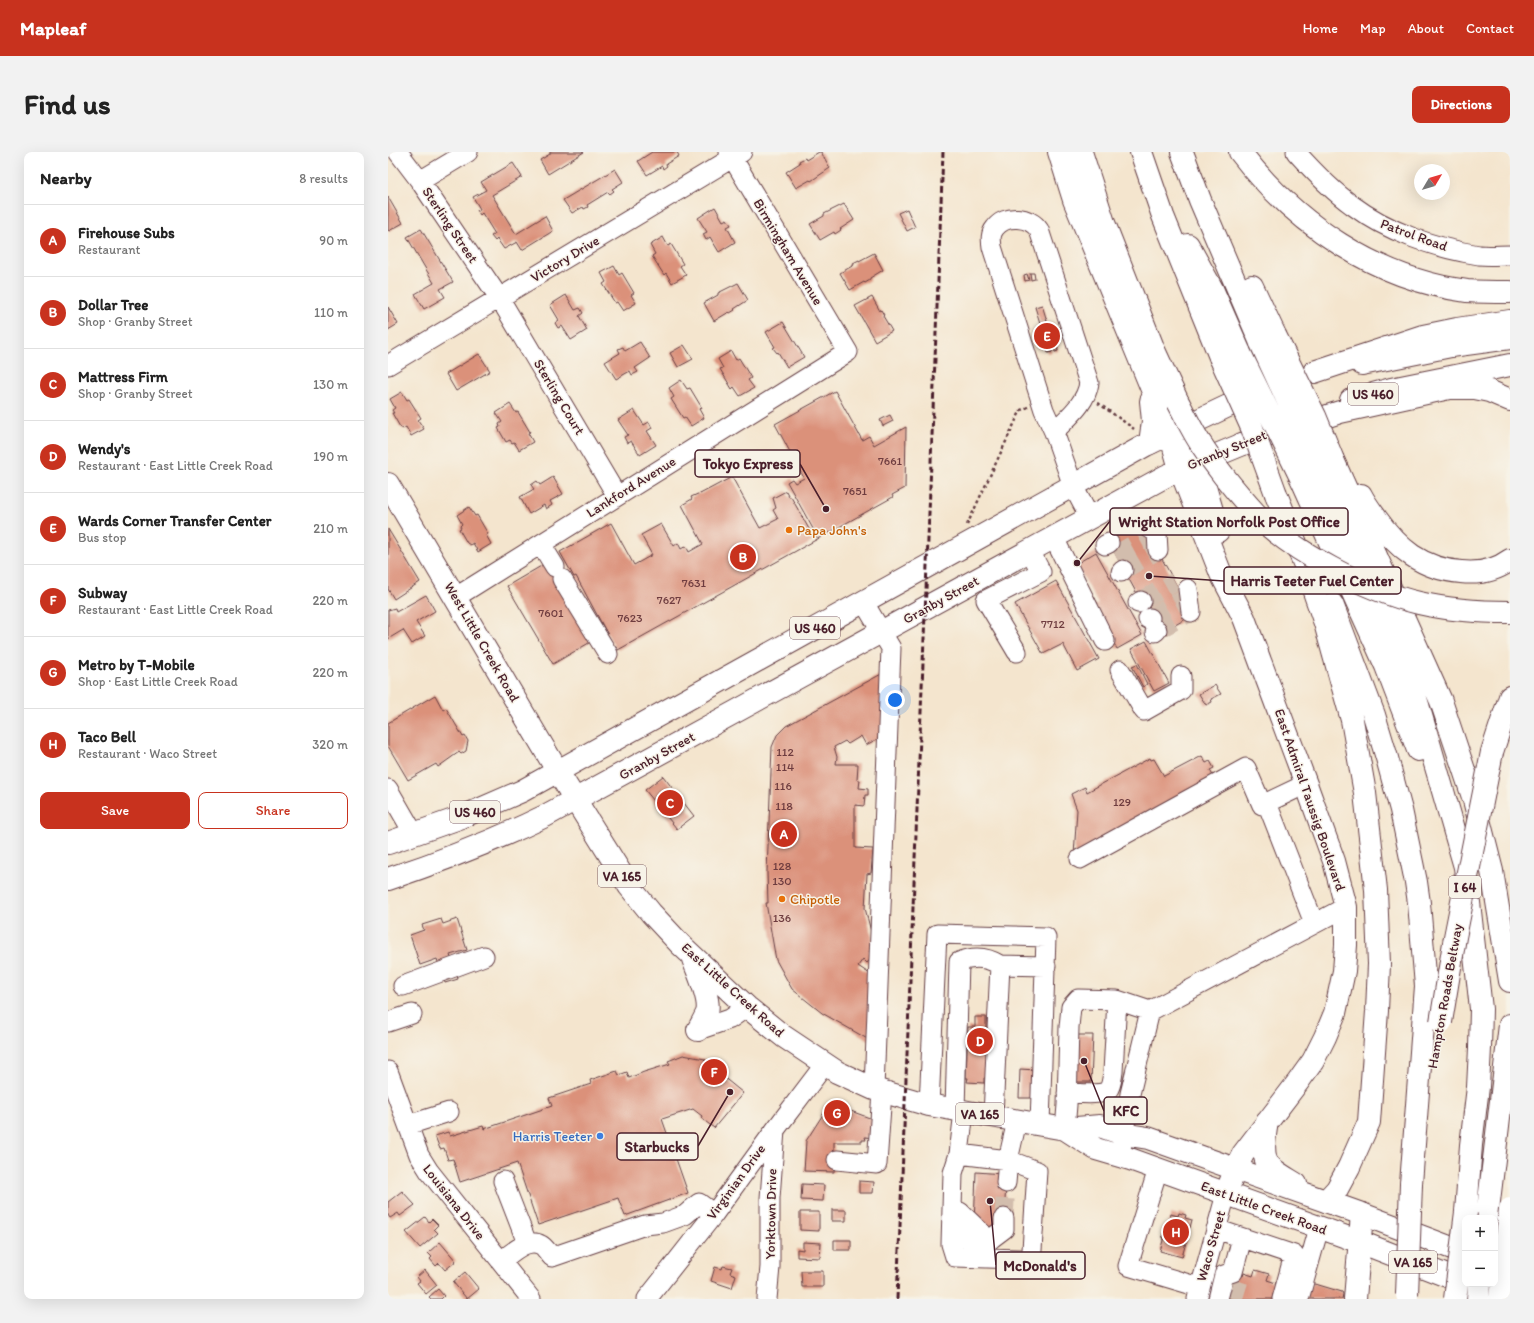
<!DOCTYPE html>
<html lang="en">
<head>
<meta charset="utf-8">
<style>
  :root { --surface:#fff; --page:#f2f2f2; --text:#222; --muted:#767676; --line:#e0e0e0; --accent:#c8321e }
  body { margin:0; font-family:Itim,sans-serif; background:var(--page); color:var(--text) }
  .controls { position:absolute; right:12px; bottom:12px; display:grid; overflow:hidden; border-radius:8px; box-shadow:0 4px 16px #0002 }
  .controls button { width:36px; height:36px; display:grid; place-items:center; padding:0; border:0; border-bottom:1px solid var(--line); background:var(--surface); color:var(--text); font:20px sans-serif }
  .compass { position:absolute; left:1026px; top:12px; width:36px; height:36px; border-radius:50%; background:var(--surface); box-shadow:0 4px 16px #0002; rotate:52deg }
  .you { position:absolute; left:507px; top:548px; width:14px; height:14px; margin:-10px; border:3px solid #fff; border-radius:50%; background:#1a73e8; box-shadow:0 0 0 6px #1a73e833 }
  .badge { display:grid; place-items:center; width:26px; height:26px; border-radius:50%; background:var(--accent); color:#fff; font-size:13px; font-weight:700 }
  .pin { position:absolute; translate:-50% -50%; border:2px solid #fff; box-shadow:0 1px 4px #0006 }
  .list { margin:0; padding:0; list-style:none }
  h2 { display:flex; justify-content:space-between; align-items:center; height:52px; margin:0; padding:0 16px; font-size:17px }
  h2 small { font-size:13px; font-weight:400; color:var(--muted) }
  .list li { display:grid; grid-template-columns:26px 1fr auto; gap:12px; align-items:center; box-sizing:border-box; height:72px; padding:0 16px; border-top:1px solid var(--line) }
  .list b { display:block; font-size:15px; white-space:nowrap }
  .list p { margin:0; font-size:13px; white-space:nowrap; color:var(--muted) }
  .list em { font-size:13px; font-style:normal; color:var(--muted) }
  .actions { display:flex; gap:8px; padding:12px 16px }
  .actions a { flex:1; padding:9px 0; border:1px solid var(--accent); border-radius:8px; text-align:center; font-size:14px; color:var(--accent) }
  .actions .main { background:var(--accent); color:#fff }
  .map { position:relative; flex:none; width:1122px; height:1147px; overflow:hidden; border-radius:8px }
  header { display:flex; align-items:center; gap:24px; box-sizing:border-box; height:56px; padding:0 20px; background:var(--accent); color:#fff }
  header strong { font-size:19px }
  nav { display:flex; gap:22px; margin-inline-start:auto; font-size:14px }
  .intro { display:flex; align-items:center; justify-content:space-between; box-sizing:border-box; height:96px; padding:0 24px }
  h1 { margin:0; font-size:28px }
  .button { padding:10px 18px; border-radius:8px; background:var(--accent); color:#fff; font-size:14px; font-weight:700 }
  main { display:flex; gap:24px; padding:0 24px }
  aside { flex:1; background:var(--surface); border-radius:8px; box-shadow:0 4px 16px #0002 }
  .map>svg:first-child { display:block }
  .building { fill:#db917a }
  .lines { fill:none; stroke-linecap:round; stroke-linejoin:round }
  .minor-tunnel { stroke:#d2bdad; stroke-width:19; stroke-dasharray:19 10; stroke-linecap:butt }
  .minor-casing { stroke:#643d43; stroke-width:21 }
  .major-casing { stroke:#643d43; stroke-width:24 }
  .highway-casing { stroke:#643d43; stroke-width:24 }
  .path { stroke:#643d43; stroke-width:2.5; stroke-dasharray:3 3; stroke-linecap:butt }
  .minor { stroke:#fff; stroke-width:19 }
  .major { stroke:#fff; stroke-width:22 }
  .highway { stroke:#fff; stroke-width:22 }
  .rail { stroke:#4a1f2b; stroke-width:3; stroke-dasharray:6 3; stroke-linecap:butt }
  .highway-bridge-casing { stroke:#643d43; stroke-width:24; stroke-linecap:butt }
  .highway-bridge { stroke:#fff; stroke-width:22 }
  .food-dot { fill:#e8710a; stroke:#f7f3e8; stroke-width:1.5 }
  .shop-dot { fill:#3f7fe0; stroke:#f7f3e8; stroke-width:1.5 }
  .labels { text-anchor:middle; dominant-baseline:central; stroke-width:3; stroke-linejoin:round; paint-order:stroke }
  .number-label { font-size:12px; fill:#6e3c3f }
  .shield { fill:#f7f3e8; stroke:#7e5f64; stroke-width:1 }
  .shield-label { font-size:13px; font-weight:bold; fill:#4a1f2b }
  .street-label { font-size:14px; fill:#4a1f2b; stroke:#f7f3e8 }
  .food-label { font-size:14px; fill:#c56008; stroke:#f7f3e8; text-anchor:start }
  .shop-label { font-size:14px; fill:#366cbe; stroke:#f7f3e8; text-anchor:end }
  .leader { fill:none; stroke:#4a1f2b; stroke-width:1.5 }
  .callout-dot { fill:#4a1f2b; stroke:#f7f3e8; stroke-width:1.5 }
  .callout { fill:#f7f3e8; stroke:#4a1f2b; stroke-width:1.5 }
  .callout-label { font-size:15px; text-anchor:middle; font-weight:bold; fill:#4a1f2b }
</style>
</head>
<body>
<header>
<strong>Mapleaf</strong>
<nav><a>Home</a><a>Map</a><a>About</a><a>Contact</a></nav>
</header>
<div class="intro"><h1>Find us</h1><a class="button">Directions</a></div>
<main>
<aside>
<h2>Nearby<small>8 results</small></h2>
<ul class="list">
<li><span class="badge">A</span><div><b>Firehouse Subs</b><p>Restaurant</p></div><em>90 m</em></li>
<li><span class="badge">B</span><div><b>Dollar Tree</b><p>Shop · Granby Street</p></div><em>110 m</em></li>
<li><span class="badge">C</span><div><b>Mattress Firm</b><p>Shop · Granby Street</p></div><em>130 m</em></li>
<li><span class="badge">D</span><div><b>Wendy's</b><p>Restaurant · East Little Creek Road</p></div><em>190 m</em></li>
<li><span class="badge">E</span><div><b>Wards Corner Transfer Center</b><p>Bus stop</p></div><em>210 m</em></li>
<li><span class="badge">F</span><div><b>Subway</b><p>Restaurant · East Little Creek Road</p></div><em>220 m</em></li>
<li><span class="badge">G</span><div><b>Metro by T-Mobile</b><p>Shop · East Little Creek Road</p></div><em>220 m</em></li>
<li><span class="badge">H</span><div><b>Taco Bell</b><p>Restaurant · Waco Street</p></div><em>320 m</em></li>
</ul>
<div class="actions"><a class="main">Save</a><a>Share</a></div>
</aside>
<div class="map">
<svg width="1122" height="1147" viewBox="0 0 1122 1147">
  <rect width="100%" height="100%" fill="#f7f3e8"/>
  <filter id="ink" filterUnits="userSpaceOnUse"><feTurbulence type="fractalNoise" baseFrequency=".025" numOctaves="2"/><feDisplacementMap in="SourceGraphic" scale="8" xChannelSelector="R" yChannelSelector="G"/><feConvolveMatrix kernelMatrix="1 2 1 2 8 2 1 2 1" color-interpolation-filters="sRGB"/></filter>
  <filter id="wash" filterUnits="userSpaceOnUse"><feTurbulence type="fractalNoise" baseFrequency=".012" numOctaves="4" result="noise"/><feDisplacementMap in="SourceGraphic" scale="16" xChannelSelector="R" yChannelSelector="G"/><feGaussianBlur stdDeviation="0.9" result="paint"/><feColorMatrix in="noise" values="0 0 0 0 0 0 0 0 0 0 0 0 0 0 0 0 0 1.4 0 .05"/><feComposite in="paint" operator="in"/></filter>
  <g filter="url(#wash)">
    <rect width="100%" height="100%" fill="#f4e5ce"/>
    <g id="blocks">
      <path class="building" d="M162,0H196L160,22L152,8L162,2Z
        M264,0H289L291,4L278,12L279,14L275,17L274,14L259,23L250,9Z
        M431,0H433L442,16L423,29L422,28L408,36L398,20L412,11L411,9L417,6L418,8Z
        M125,11L134,25L104,43L128,82L157,64L165,79L134,98L129,90L116,97L109,87L107,89L103,84L107,82L94,61L92,63L89,58L92,57L85,45L98,38L93,30Z
        M227,17L235,30L224,37L226,39L222,42L220,40L199,53L200,55L196,57L195,55L184,61L175,48Z
        M0,45L15,71L1,79L0,78Z
        M456,52L466,68L452,77L453,78L447,82L446,80L432,88L422,72L436,64V62Z
        M327,55L335,69L339,67L343,73L339,75L347,90L331,100L322,85L318,88L315,82L319,80L310,66Z
        M519,57L527,75L519,79L510,61Z
        M33,77L65,130L52,137L57,145L36,157L27,142L46,131L19,85Z
        M275,85L280,94L283,92L295,112L292,114L298,123L284,131L278,121L276,123L264,104L267,102L262,93Z
        M486,101L495,118L482,126V128L477,131L476,130L462,138L452,121L466,113L465,111L471,108V109Z
        M226,114L231,123L234,121L246,141L243,143L248,151L235,159L229,150L227,151L215,132L218,130L213,121Z
        M642,121H646L647,127L643,128Z
        M639,122L641,128L637,129L636,123Z
        M350,131L360,148L346,157L347,158L342,161L341,160L326,169L316,151L330,143V141Z
        M178,143L187,158L192,156L195,161L191,164L199,178L183,188L174,174L170,176L167,171L171,168L162,153Z
        M484,145L492,159L493,158L496,163L495,164L504,179L487,189L467,154Z
        M654,153L659,169L652,171L647,155Z
        M0,155L10,172L0,178Z
        M395,170L416,205L399,215L390,200L389,201L385,196L387,195L378,180Z
        M252,190L262,206L247,216L250,220L244,223L242,219L228,227L217,210L232,201L230,197L235,195L237,199Z
        M669,192L670,199L667,200L665,193Z
        M296,193L305,207L290,215L282,201Z
        M662,193L664,200L660,201L658,194Z
        M343,199L348,208L351,206L363,226L360,228L366,236L352,244L346,235L344,237L332,217L335,216L330,207Z
        M91,202L102,219L68,239L58,222Z
        M293,228L299,237L302,236L314,256L311,257L316,266L303,274L297,265L295,266L283,247L286,245L281,236Z
        M447,239L474,288L481,284L486,293L518,275L517,336L504,343L505,345L230,498L228,495L227,496L188,424L186,425L172,400L223,371L246,413L264,403L253,383L273,372L286,394L290,391L293,397L298,394L301,400L315,392L294,353L304,347L303,345L312,341V342L344,325L372,376L390,367L385,358L388,356L385,346L398,339L401,345H403L426,386L429,384L399,330L404,327L407,331L416,326L387,272Z
        M14,240L19,248L21,247L33,266L30,268L36,277L23,284L18,275L15,277L12,275L4,261H6L4,258L7,256L2,247Z
        M122,252L128,261L130,260L142,280L140,281L145,290L131,298L126,290L124,291L122,288L118,290L110,276L112,275L111,272L114,270L108,261Z
        M246,258L256,273L261,270L264,276L259,279L268,293L252,303L243,289L239,291L236,285L240,283L230,268Z
        M502,263L505,269L495,274L492,268Z
        M165,325L175,342L162,349L164,353L158,357L156,353L141,362L132,345L146,337L143,333L149,329L152,333Z
        M81,355L87,364L89,363L100,382L98,383L103,392L90,400L85,391L82,393L79,391L71,377L73,376L72,374L74,372L69,363Z
        M753,369L805,463L771,482L719,387Z
        M0,377L32,430L6,447L0,437Z
        M708,400L754,483L729,497L706,454L710,452L688,412Z
        M160,410L206,488L165,512L119,434Z
        M668,429L711,507L689,519L675,492L655,502L627,452Z
        M38,443L47,459L28,470L37,484L24,492L15,478L0,487V458L7,456L8,460Z
        M758,489L781,531L766,539L743,497Z
        M749,512L759,532L755,535L744,514Z
        M497,520L495,584L478,593L473,584L460,592L457,589L446,595L449,605L448,612H470L469,628H472L471,636L480,637V643H477L476,654L467,653V696L485,697L483,721L479,722L477,756L486,792L481,800L485,804L479,811L475,807L470,814L485,824L483,889L434,861L404,837L388,808L378,751H380L379,720L384,595L389,583L398,574Z
        M827,533L833,542L823,547L824,550L818,553L811,542Z
        M47,543L55,558L58,556L75,585L77,584L80,589L78,599L73,602L71,600L50,615L48,612L20,628L0,594V571Z
        M814,604L818,611L822,609L826,616L822,618L826,626L686,703L689,658L683,642L697,635L699,640L762,606L763,608L766,607L776,624Z
        M275,624L306,664L289,677L257,638Z
        M53,767L55,772L69,767L79,798L62,803L70,827L57,831L49,807L32,813L22,783L36,778L34,773Z
        M587,865H598V876H600L598,926H596V931L579,930L580,926H578L580,875H587Z
        M688,883H705L703,930H686Z
        M295,903L317,907L318,911L355,941L326,976L313,966L314,964L305,957L274,967L300,1041L237,1064L230,1046L150,1073L129,1011L72,1030L65,1007L60,1008L56,996L52,997L47,984L60,980L62,984L95,974L96,977L164,954L161,946L203,932L202,928L229,919L231,923L239,920L241,926L256,920L282,912L280,909Z
        M632,917L648,918L647,946H631Z
        M444,952L487,968L485,986L477,985L478,988H474V990H446V1020L416,1019L418,989L441,953Z
        M588,1020L615,1022L618,1031L616,1066L606,1077L586,1074Z
        M471,1029L486,1030L485,1041H471Z
        M414,1032L436,1033L435,1049L413,1048Z
        M14,1039L27,1053L12,1064L10,1061L2,1066L0,1063V1050Z
        M444,1058H458V1069H444Z
        M412,1060H431V1079L412,1078Z
        M791,1061L798,1063L797,1066L804,1068L794,1105L772,1099L776,1085H774L777,1076H779L783,1062L790,1064Z
        M37,1065L41,1070L44,1067L50,1073L46,1077L50,1081L32,1096L18,1080Z
        M446,1088H463V1098H446Z
        M52,1090L68,1109L57,1118L51,1111L48,1114L42,1107L44,1105L40,1101Z
        M415,1090L433,1091L432,1106L409,1105V1097L415,1098Z
        M335,1114L344,1116L342,1121L348,1123L344,1136L323,1129L327,1115L334,1117Z
        M37,1118L49,1133L38,1142L29,1131L32,1129L29,1125Z
        M867,1118L881,1122L879,1128L888,1131L887,1133L892,1135L889,1143L885,1142L884,1147H842L832,1144L843,1134L847,1121L855,1124L856,1121L865,1124Z
        M413,1119H435V1135H414Z
        M77,1120L91,1137L79,1147L65,1130Z
        M924,1131L954,1140L955,1142L954,1147H916Z
        M50,1137L56,1144L53,1147H43L41,1145Z"/>
    </g>
  </g>
  <g filter="url(#ink)">
    <use href="#blocks" fill-opacity="0" stroke="#643d43" stroke-width="1"/>
    <g class="lines">
      <path class="minor-tunnel" d="M727,403L762,384
        M735,418L770,398
        M753,449L787,430
        M762,466L796,447
        M769,478L803,460
        M616,1066L618,1031
        M845,1147L851,1128L847,1121"/>
      <defs>
        <path id="minor" d="M10,0L32,29L112,147L229,344
          M908,0C925,19 943,38 964,53C1000,80 1047,96 1091,103C1101,104 1112,103 1122,103
          M32,29L80,0
          M0,213L354,0
          M666,280C679,266 698,252 701,231L651,78C642,64 617,62 607,76C602,82 603,88 604,95L656,258L666,280L685,334L702,366
          M755,372L769,381
          M769,381L770,398
          M666,386L717,489
          M153,392L167,415
          M717,393L721,391
          M733,420L735,418
          M174,427L220,502
          M800,437L803,460
          M68,445L460,200L341,0
          M475,449L503,496L486,937
          M750,451L753,449
          M760,467L762,466
          M767,480L769,478
          M629,500L598,448L653,420L642,399
          M732,518L756,559L793,538V524
          M0,637L26,682
          M879,651L926,771
          M692,707L858,616L874,653L918,632
          M612,813L658,814
          M15,834L96,804
          M0,870L24,862
          M310,878L342,867L359,855
          M0,919L31,1003L41,1019L143,1147
          M679,941C688,941 714,944 720,938C724,933 724,925 725,920L729,848
          M541,953L549,782L658,785L652,973
          M567,958L571,810C585,804 599,805 612,813L605,964
          M576,959L571,1002L565,1021L563,1092L567,1105L632,1107L643,1114
          M20,973L61,960
          M677,977L679,953L681,875L683,855L690,847L729,848L762,859L958,755
          M733,997L742,942L762,859
          M571,1002L620,1008L649,1019L643,1114
          M449,1008L489,1012L494,940
          M770,1017L740,1114L811,1135
          M115,1029L139,1091
          M618,1031L620,1008L629,969
          M572,1060C572,1065 571,1071 572,1076C574,1086 586,1095 596,1092C599,1091 602,1088 604,1086
          M572,1060L598,1085L604,1086L616,1077V1066
          M828,1077L906,1103L894,1147
          M113,1109C123,1102 139,1085 153,1093C157,1095 160,1101 164,1105L257,1073L275,1071L297,1063L311,1051L326,1062
          M259,1147L326,1062L387,978L437,912
          M379,1147L382,1115V1046L387,978
          M809,1147L838,1042
          M830,1147L836,1123L845,1120L854,1086
          M911,1147L931,1076"/>
        <path id="major" d="M974,212L1063,194L1122,186
          M963,248L1003,237L1122,213
          M782,281L792,317L833,422L856,466L918,632L946,709L958,755V793L956,819L947,861L937,885L925,909L910,930L855,1002L847,1018L838,1042
          M801,297L815,328L830,379
          M0,332L170,620L241,734L263,761L292,792L359,855L395,884L449,920L486,937L541,953L677,977L712,974L735,982L760,986L974,1062L1077,1101
          M0,691L74,665L134,639L758,293L840,254L911,226
          M0,727C54,709 106,689 157,664L778,324L872,285
          M305,807C310,821 323,847 319,861C316,867 313,873 310,878
          M879,970C877,981 874,997 878,1008C882,1018 899,1026 908,1032
          M677,977L708,997L742,1007L972,1090L1077,1131"/>
        <path id="highway" d="M671,0L686,48L782,281
          M693,0L716,71L766,198L790,250
          M753,0L775,64L832,205
          M794,0L812,48L873,191
          M852,0C907,72 988,127 1079,139C1093,140 1108,140 1122,140
          M800,93L824,137L852,201
          M864,134L887,183
          M926,220L1035,184L1069,177L1122,169
          M762,291L765,269L763,249
          M854,292L952,260L1061,236H1087L1101,239L1122,248
          M945,308L1053,549L1086,648L1104,719L1122,829
          M930,314L990,443L1012,497L1030,553L1077,715L1093,857L1092,896L1090,935L1083,993L1078,1060
          M913,326L998,514L1030,598
          M888,342L916,411L937,471L964,568L977,641L988,738L991,812L989,859L981,970L961,1015L949,1037L938,1049
          M973,343C977,351 983,359 988,366C1010,397 1034,417 1073,420C1091,422 1107,419 1122,408
          M944,452L986,563L999,606L1013,658L1028,730L1031,751L1038,834L1023,1032
          M1104,600L1122,545
          M1099,1066L1122,873
          M967,1147L974,1062"/>
      </defs>
      <use href="#minor" class="minor-casing"/>
      <use href="#major" class="major-casing"/>
      <use href="#highway" class="highway-casing"/>
      <path class="path" d="M710,251L746,277
        M579,373L628,268L633,258L640,255"/>
      <use href="#minor" class="minor"/>
      <use href="#major" class="major"/>
      <use href="#highway" class="highway"/>
      <path class="rail" d="M509,1147L539,413L555,0"/>
      <defs>
        <path id="highway-bridge" d="M887,183L927,264L945,308
          M873,191L930,314
          M852,201L913,326
          M832,205L864,276L888,342
          M790,250C798,265 805,281 815,295C830,318 849,341 868,362C904,400 980,439 1031,451C1061,458 1092,460 1122,460
          M1053,870L1067,785L1104,600
          M1019,1143L1023,1032
          M1067,1147L1078,1060
          M1090,1147L1091,1132
          M1112,1147L1122,1057"/>
      </defs>
      <use href="#highway-bridge" class="highway-bridge-casing"/>
      <use href="#highway-bridge" class="highway-bridge"/>
    </g>
  </g>
  <g class="food-dot">
    <circle cx="401" cy="378" r="4"/>
    <circle cx="394" cy="747" r="4"/>
  </g>
  <circle class="shop-dot" cx="212" cy="984" r="4"/>
  <g class="labels">
    <g class="number-label">
      <text x="502" y="309">7661</text>
      <text x="467" y="339">7651</text>
      <text x="306" y="431">7631</text>
      <text x="281" y="448">7627</text>
      <text x="163" y="461">7601</text>
      <text x="242" y="466">7623</text>
      <text x="665" y="472">7712</text>
      <text x="397" y="600">112</text>
      <text x="397" y="615">114</text>
      <text x="395" y="634">116</text>
      <text x="734" y="650">129</text>
      <text x="396" y="654">118</text>
      <text x="394" y="714">128</text>
      <text x="394" y="729">130</text>
      <text x="394" y="766">136</text>
    </g>
    <g class="shield">
      <rect x="960" y="231" width="50" height="22" rx="3"/>
      <rect x="402" y="465" width="50" height="22" rx="3"/>
      <rect x="62" y="649" width="50" height="22" rx="3"/>
      <rect x="210" y="713" width="48" height="22" rx="3"/>
      <rect x="1061" y="724" width="32" height="22" rx="3"/>
      <rect x="568" y="951" width="48" height="22" rx="3"/>
      <rect x="1001" y="1099" width="48" height="22" rx="3"/>
    </g>
    <g class="shield-label">
      <text x="985" y="242">US 460</text>
      <text x="427" y="476">US 460</text>
      <text x="87" y="660">US 460</text>
      <text x="234" y="724">VA 165</text>
      <text x="1077" y="735">I 64</text>
      <text x="592" y="962">VA 165</text>
      <text x="1025" y="1110">VA 165</text>
    </g>
    <g class="street-label">
      <text transform="translate(62 73) rotate(56)">Sterling Street</text>
      <text transform="translate(1026 83) rotate(20)">Patrol Road</text>
      <text transform="translate(400 100) rotate(59)">Birmingham Avenue</text>
      <text transform="translate(177 107) rotate(-31)">Victory Drive</text>
      <text transform="translate(171 245) rotate(59)">Sterling Court</text>
      <text transform="translate(839 298) rotate(-22)">Granby Street</text>
      <text transform="translate(243 335) rotate(-32)">Lankford Avenue</text>
      <text transform="translate(553 448) rotate(-29)">Granby Street</text>
      <text transform="translate(94 490) rotate(60)">West Little Creek Road</text>
      <text transform="translate(269 604) rotate(-29)">Granby Street</text>
      <text transform="translate(922 648) rotate(71)">East Admiral Taussig Boulevard</text>
      <text transform="translate(345 838) rotate(42)">East Little Creek Road</text>
      <text transform="translate(1057 844) rotate(-80)">Hampton Roads Beltway</text>
      <text transform="translate(348 1030) rotate(-54)">Virginian Drive</text>
      <text transform="translate(66 1050) rotate(52)">Louisiana Drive</text>
      <text transform="translate(876 1056) rotate(20)">East Little Creek Road</text>
      <text transform="translate(383 1062) rotate(-89)">Yorktown Drive</text>
      <text transform="translate(823 1094) rotate(-74)">Waco Street</text>
    </g>
    <g class="food-label">
      <text x="409" y="378">Papa John's</text>
      <text x="402" y="747">Chipotle</text>
    </g>
    <g class="shop-label">
      <text x="204" y="984">Harris Teeter</text>
    </g>
  </g>
  <path class="leader" d="M438 357L412 312M689 411L722 369M761 424L836 429M696 909L716 959M342 940L310 994M602 1049L608 1113"/>
  <g class="callout-dot">
    <circle cx="438" cy="357" r="4"/>
    <circle cx="689" cy="411" r="4"/>
    <circle cx="761" cy="424" r="4"/>
    <circle cx="696" cy="909" r="4"/>
    <circle cx="342" cy="940" r="4"/>
    <circle cx="602" cy="1049" r="4"/>
  </g>
  <g class="callout">
    <rect x="307" y="298" width="105" height="27" rx="4"/>
    <rect x="722" y="356" width="238" height="27" rx="4"/>
    <rect x="836" y="415" width="177" height="27" rx="4"/>
    <rect x="716" y="945" width="43" height="27" rx="4"/>
    <rect x="229" y="981" width="81" height="27" rx="4"/>
    <rect x="608" y="1100" width="89" height="27" rx="4"/>
  </g>
  <g class="callout-label">
    <text x="360" y="317">Tokyo Express</text>
    <text x="841" y="375">Wright Station Norfolk Post Office</text>
    <text x="924" y="434">Harris Teeter Fuel Center</text>
    <text x="738" y="964">KFC</text>
    <text x="269" y="1000">Starbucks</text>
    <text x="652" y="1119">McDonald's</text>
  </g>
</svg>
<div class="controls">
<button>+</button>
<button>−</button>
</div>
<svg class="compass" viewBox="-18 -18 36 36"><path d="M0-13l5 13h-10z" fill="#e53935"/><path d="M0 13l5-13h-10z" fill="#767676"/></svg>
<div class="you"></div>
<div class="pin badge" style="left:396px;top:682px">A</div>
<div class="pin badge" style="left:355px;top:405px">B</div>
<div class="pin badge" style="left:282px;top:651px">C</div>
<div class="pin badge" style="left:592px;top:889px">D</div>
<div class="pin badge" style="left:659px;top:184px">E</div>
<div class="pin badge" style="left:326px;top:920px">F</div>
<div class="pin badge" style="left:449px;top:961px">G</div>
<div class="pin badge" style="left:788px;top:1080px">H</div>
</div>
</main>
</body>
</html>
